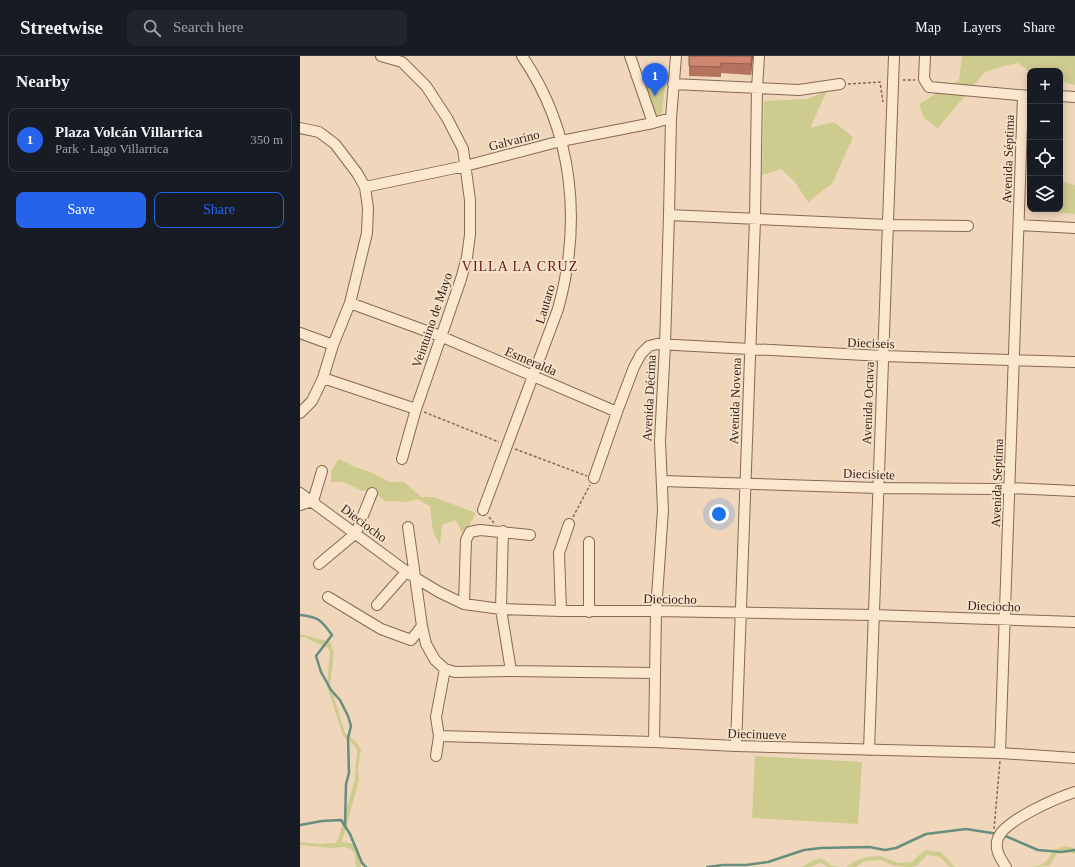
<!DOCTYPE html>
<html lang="en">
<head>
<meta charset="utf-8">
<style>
  :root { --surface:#171b24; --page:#20242c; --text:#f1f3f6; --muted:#9ea1a6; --line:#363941; --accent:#2563eb }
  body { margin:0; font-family:"Times New Roman",serif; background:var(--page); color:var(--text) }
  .controls { position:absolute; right:12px; top:12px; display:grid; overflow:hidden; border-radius:8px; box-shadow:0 2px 10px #0003 }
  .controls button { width:36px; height:36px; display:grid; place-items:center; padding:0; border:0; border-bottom:1px solid var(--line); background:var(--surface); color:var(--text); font:20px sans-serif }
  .you { position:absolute; left:419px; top:458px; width:14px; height:14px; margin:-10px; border:3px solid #fff; border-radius:50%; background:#1a73e8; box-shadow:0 0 0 6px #1a73e833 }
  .badge { display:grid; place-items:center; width:26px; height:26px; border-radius:50%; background:var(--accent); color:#fff; font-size:13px; font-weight:700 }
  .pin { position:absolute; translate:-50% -33px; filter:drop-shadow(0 1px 2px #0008) }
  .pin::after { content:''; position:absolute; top:21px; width:14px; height:12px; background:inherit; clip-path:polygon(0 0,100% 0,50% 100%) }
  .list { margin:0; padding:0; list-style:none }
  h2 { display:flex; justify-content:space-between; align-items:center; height:52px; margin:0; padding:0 16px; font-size:17px }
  h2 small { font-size:13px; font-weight:400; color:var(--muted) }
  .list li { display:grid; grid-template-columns:26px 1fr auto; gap:12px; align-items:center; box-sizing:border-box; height:64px; margin:0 8px 8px; padding:0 8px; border:1px solid var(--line); border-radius:8px }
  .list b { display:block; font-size:15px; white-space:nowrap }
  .list p { margin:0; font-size:13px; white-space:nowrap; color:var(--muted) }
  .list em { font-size:13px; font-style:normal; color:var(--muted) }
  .actions { display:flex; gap:8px; padding:12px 16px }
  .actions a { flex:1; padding:9px 0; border:1px solid var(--accent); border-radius:8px; text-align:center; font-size:14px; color:var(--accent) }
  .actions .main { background:var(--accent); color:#fff }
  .icon { flex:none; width:22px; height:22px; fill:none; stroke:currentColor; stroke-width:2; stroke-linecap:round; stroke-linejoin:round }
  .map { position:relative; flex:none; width:775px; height:811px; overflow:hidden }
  header { display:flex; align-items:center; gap:24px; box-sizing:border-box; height:56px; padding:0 20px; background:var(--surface); border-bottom:1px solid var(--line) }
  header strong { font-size:19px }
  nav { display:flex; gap:22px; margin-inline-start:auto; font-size:14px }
  .search { width:280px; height:36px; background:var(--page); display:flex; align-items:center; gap:10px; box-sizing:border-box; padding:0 14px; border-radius:8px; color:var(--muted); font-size:15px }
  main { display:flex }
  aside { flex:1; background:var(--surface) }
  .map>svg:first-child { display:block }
  .green { fill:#cecb8f }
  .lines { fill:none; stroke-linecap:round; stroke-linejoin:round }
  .stream { stroke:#678e7e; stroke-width:2.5 }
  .minor-casing { stroke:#886754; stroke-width:12 }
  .path { stroke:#886754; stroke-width:1.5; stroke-dasharray:3 2; stroke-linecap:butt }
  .minor { stroke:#fbe6ce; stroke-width:10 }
  .wall { fill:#b4735f }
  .shaded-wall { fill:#925e4d }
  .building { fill:#d1866e; stroke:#925e4d }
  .labels { text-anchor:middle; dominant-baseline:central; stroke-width:3.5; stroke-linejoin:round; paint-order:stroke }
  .street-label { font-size:13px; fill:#36231a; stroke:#f7e3cb }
  .neighbourhood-label { font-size:14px; letter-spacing:1px; fill:#661a17; stroke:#f7e3cb }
</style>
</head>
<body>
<header>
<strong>Streetwise</strong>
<div class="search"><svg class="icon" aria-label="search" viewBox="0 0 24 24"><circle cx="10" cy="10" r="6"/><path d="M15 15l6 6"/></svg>Search here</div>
<nav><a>Map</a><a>Layers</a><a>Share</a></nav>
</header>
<main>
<aside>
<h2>Nearby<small></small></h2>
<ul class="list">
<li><span class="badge">1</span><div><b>Plaza Volcán Villarrica</b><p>Park · Lago Villarrica</p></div><em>350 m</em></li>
</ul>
<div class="actions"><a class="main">Save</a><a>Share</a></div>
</aside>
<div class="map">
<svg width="775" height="811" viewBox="0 0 775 811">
  <rect width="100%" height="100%" fill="#f0d7bb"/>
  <path class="green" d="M662,0H775V29L760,25V15L730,16L718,7L704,10L685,16L638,72L624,62L619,48L659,24Z
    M340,22L366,23L362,57L353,60Z
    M527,35L510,72L534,66L553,81L532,128L514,141L509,147L494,125L481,113L462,119L464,45L507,43Z
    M760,125L775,129V158L733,154L760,153Z
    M39,403L55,411L73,417L89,426H104L121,441H134L176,457L168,471L162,477L156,464L142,469L140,489L133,475L130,450L117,443L106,446L85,445L70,433L62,435L43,426H31V415Z
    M0,578L30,586L34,596L30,629L45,677L56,686L61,694L58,711L59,724L42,786L54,788L59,795L61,811H56L55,798L51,793L45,791L32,792L0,789V786L19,788L36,787L39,781L44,761L55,723L57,693L51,686L43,680L27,630L30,596L28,592L4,581H0Z
    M455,700L562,706L558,768L452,762Z
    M766,790L775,792V798L768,796L757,797L750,810L734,811C745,808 749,804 753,794Z
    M626,794L641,796L655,811H650L640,801L627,799L616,810L612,811L593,810L582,804L565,805L556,811H546L555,805L568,801L580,800L599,807L612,806L619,799Z
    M522,802L532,810L540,811H527L521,807L510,811H502L514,804Z"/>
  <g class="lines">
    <path class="stream" d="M0,559C19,561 21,564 32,579L16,600L21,616L31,634L40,644L48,660L51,670L48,682L49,717L46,728L45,770
      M0,769L22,765L41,764L50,778L62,807L66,811
      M703,779L738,794L761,796L775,794
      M407,811L423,809H446L468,806L504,794L521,792L569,791L585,794L596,792L626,778L666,773L698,778"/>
    <defs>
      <path id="minor" d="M81,0L102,6L126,30L147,62L163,93L170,144V179L167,201L161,223L116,353L102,403
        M330,0L353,67
        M625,0L624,23L629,31L730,40
        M373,28L499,34L540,28
        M760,40L775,41
        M0,72L19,76L35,88L57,117L65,131L68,152L67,177L50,247L33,289L23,322L12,345L0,357
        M65,131L165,110L261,85L353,67L371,62
        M369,159L588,169L668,170
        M719,169L775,172
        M50,247L140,280L317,356
        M0,277L33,289
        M23,322L116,353
        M294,422L317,356L334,311L341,298L349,290L357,288L583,300L775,306
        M362,425L578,432L697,433L709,432L775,435
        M0,437L114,521L139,536L164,548L201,553L261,555H356L574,559L775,566
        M0,449L13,445L22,415
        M183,454L258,253C282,167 274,76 222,0
        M108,471L122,570L126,588L135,604L145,613L155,616L211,615L354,617
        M203,475L201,553L211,615
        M19,508L56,477L72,437
        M28,541L81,573L111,584L122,570
        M164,548L166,484L170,476L180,474L230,479
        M77,549L107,515
        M261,555L259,497L269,468
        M289,556V486
        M139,680L354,686L436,690L700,697L775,702
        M354,686L356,555L363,454L360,385L365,289L369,159L371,62L376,0
        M436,690L455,163L457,33L459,0
        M569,694L594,0
        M700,697L723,40
        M136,700L139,680L136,661L145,613
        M706,811C700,802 694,793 698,782C705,764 757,742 775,736"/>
    </defs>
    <use href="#minor" class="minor-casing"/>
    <path class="path" d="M603,24H615
      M548,28L580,26L583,46
      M124,356L199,386
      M215,393L287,420
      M189,461L194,467
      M273,461L290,429
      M694,773L700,705"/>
    <use href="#minor" class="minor"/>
  </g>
  <path class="wall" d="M389,0H453L451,19L421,17V21L389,20Z"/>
  <path class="shaded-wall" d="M452,0H453L451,19V8Z"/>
  <path class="building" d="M389,0H452L451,8L421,7V11L389,10Z"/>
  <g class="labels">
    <g class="street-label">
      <text transform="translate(214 84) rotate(-14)">Galvarino</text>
      <text transform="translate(708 103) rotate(-88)">Avenida Séptima</text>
      <text transform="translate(245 248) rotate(-73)">Lautaro</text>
      <text transform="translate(132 264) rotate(-71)">Veintuino de Mayo</text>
      <text transform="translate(571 287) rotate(2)">Dieciseis</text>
      <text transform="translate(231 305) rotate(23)">Esmeralda</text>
      <text transform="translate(349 342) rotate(-87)">Avenida Décima</text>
      <text transform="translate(435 345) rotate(-88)">Avenida Novena</text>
      <text transform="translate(568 347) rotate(-88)">Avenida Octava</text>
      <text transform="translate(569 418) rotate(2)">Diecisiete</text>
      <text transform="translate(697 427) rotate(-88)">Avenida Séptima</text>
      <text transform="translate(64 467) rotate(37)">Dieciocho</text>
      <text transform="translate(370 543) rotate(1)">Dieciocho</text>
      <text transform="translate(694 550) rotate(2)">Dieciocho</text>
      <text transform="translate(457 678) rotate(2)">Diecinueve</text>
    </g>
    <g class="neighbourhood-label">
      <text x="220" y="210">VILLA LA CRUZ</text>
    </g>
  </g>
</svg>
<div class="controls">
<button>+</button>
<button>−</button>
<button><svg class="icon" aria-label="locate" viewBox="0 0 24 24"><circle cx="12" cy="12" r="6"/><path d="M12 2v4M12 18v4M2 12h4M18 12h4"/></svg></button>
<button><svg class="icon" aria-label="layers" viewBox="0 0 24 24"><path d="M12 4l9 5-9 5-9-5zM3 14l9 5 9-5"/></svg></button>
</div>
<div class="you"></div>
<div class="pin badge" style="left:355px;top:40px">1</div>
</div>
</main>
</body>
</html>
